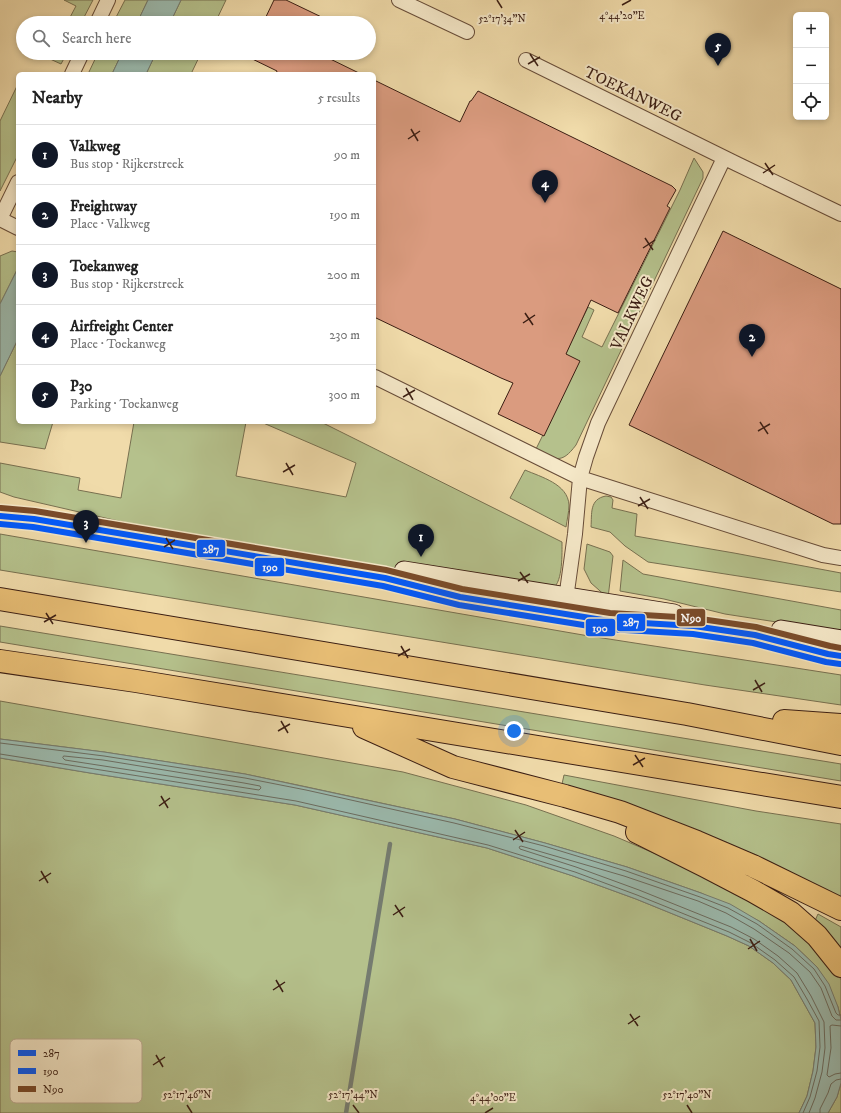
<!DOCTYPE html>
<html lang="en">
<head>
<meta charset="utf-8">
<style>
  :root { --surface:#fff; --page:#f2f2f2; --text:#222; --muted:#767676; --line:#e0e0e0; --accent:#111827 }
  body { margin:0; font-family:"IM FELL DW Pica",serif; background:var(--page); color:var(--text) }
  .controls { position:absolute; right:12px; top:12px; display:grid; overflow:hidden; border-radius:6px; box-shadow:0 2px 6px #0003 }
  .controls button { width:36px; height:36px; display:grid; place-items:center; padding:0; border:0; border-bottom:1px solid var(--line); background:var(--surface); color:var(--text); font:20px sans-serif }
  .you { position:absolute; left:514px; top:731px; width:14px; height:14px; margin:-10px; border:3px solid #fff; border-radius:50%; background:#1a73e8; box-shadow:0 0 0 6px #1a73e833 }
  .badge { display:grid; place-items:center; width:26px; height:26px; border-radius:50%; background:var(--accent); color:#fff; font-size:13px; font-weight:700 }
  .pin { position:absolute; translate:-50% -33px; filter:drop-shadow(0 1px 2px #0008) }
  .pin::after { content:''; position:absolute; top:21px; width:14px; height:12px; background:inherit; clip-path:polygon(0 0,100% 0,50% 100%) }
  .list { margin:0; padding:0; list-style:none }
  h2 { display:flex; justify-content:space-between; align-items:center; height:52px; margin:0; padding:0 16px; font-size:17px }
  h2 small { font-size:13px; font-weight:400; color:var(--muted) }
  .list li { display:grid; grid-template-columns:26px 1fr auto; gap:12px; align-items:center; box-sizing:border-box; height:60px; padding:0 16px; border-top:1px solid var(--line) }
  .list b { display:block; font-size:15px; white-space:nowrap }
  .list p { margin:0; font-size:13px; white-space:nowrap; color:var(--muted) }
  .list em { font-size:13px; font-style:normal; color:var(--muted) }
  .icon { flex:none; width:22px; height:22px; fill:none; stroke:currentColor; stroke-width:2; stroke-linecap:round; stroke-linejoin:round }
  .map { position:relative; flex:none; width:841px; height:1113px; overflow:hidden }
  .search { position:absolute; background:var(--surface); box-shadow:0 2px 6px #0003; left:16px; top:16px; width:360px; height:44px; display:flex; align-items:center; gap:10px; box-sizing:border-box; padding:0 14px; border-radius:22px; color:var(--muted); font-size:15px }
  .panel { position:absolute; background:var(--surface); box-shadow:0 2px 6px #0003; left:16px; top:72px; width:360px; height:352px; border-radius:6px }
  .map>svg:first-child { display:block }
  .green { fill:#b5c18c; stroke:#787050 }
  .water { fill:#9bbaae; stroke:#757c70 }
  .lines { fill:none; stroke-linecap:round; stroke-linejoin:round }
  .shore { stroke:#6b6c60; stroke-width:1 }
  .stream { stroke:#757c70; stroke-width:4.5 }
  .building { fill:#da9b7f; stroke:#3b1e13 }
  .street-casing { stroke:#684d39; stroke-width:16 }
  .secondary-casing { stroke:#3b1e13; stroke-width:21 }
  .highway-casing { stroke:#3b1e13; stroke-width:24 }
  .street { stroke:#f5e8c8; stroke-width:14 }
  .secondary { stroke:#f5e8c8; stroke-width:19 }
  .highway { stroke:#e8be75; stroke-width:22 }
  .bus-1-casing { stroke:#f5e8c8; stroke-width:9 }
  .bus-2-casing { stroke:#f5e8c8; stroke-width:9 }
  .bus-3-casing { stroke:#f5e8c8; stroke-width:9 }
  .bus-1 { stroke:#0059ff; stroke-width:6 }
  .bus-2 { stroke:#0059ff; stroke-width:6 }
  .bus-3 { stroke:#7a4b2a; stroke-width:6 }
  .ticks { fill:none; stroke:#3b1e13; stroke-width:1.5 }
  .labels { text-anchor:middle; dominant-baseline:central; stroke-width:4; stroke-linejoin:round; paint-order:stroke }
  .street-label { font-size:16px; fill:#3b1e13; stroke:#f5e8c8 }
  .key { fill:#f5e8c8; stroke:#bdab92; stroke-width:1 }
  .key-label { font-size:11px; fill:#3b1e13 }
  .ticks-label { font-size:10px; text-anchor:middle; fill:#3b1e13; stroke:#f5e8c8; stroke-width:4; stroke-linejoin:round; paint-order:stroke }
  .line-badge { stroke:#f5e8c8; stroke-width:1.5 }
  .badge-label { font-size:11px; text-anchor:middle; font-weight:bold; fill:#fff }
</style>
</head>
<body>
<div class="map">
<svg width="841" height="1113" viewBox="0 0 841 1113">
  <rect width="100%" height="100%" fill="#f0dbaa"/>
  <filter id="stains"><feTurbulence type="fractalNoise" baseFrequency=".005" numOctaves="4"/><feColorMatrix values="0 0 0 0 .2 0 0 0 0 .09 0 0 0 0 .02 0 0 0 .5 -.17"/></filter>
  <radialGradient id="worn" r=".72"><stop offset=".6" stop-color="#630" stop-opacity="0"/><stop offset="1" stop-color="#630" stop-opacity=".3"/></radialGradient>
  <path class="green" d="M64,0H93L81,23H67L76,6Z
    M125,0H148L137,23H113Z
    M181,0H226L215,23H170Z
    M37,53H67L61,64Z
    M98,53H122L112,74H88Z
    M156,53H201L191,74H146Z
    M18,84V155L0,191V121Z
    M694,158L703,172V178L576,445C561,465 556,459 535,451L577,366L563,359L588,307L594,310L582,337L602,347L680,190Z
    M12,251L18,252V268L0,304V256Z
    M18,339V422H53L45,449L0,442V376Z
    M134,422H246L236,476L346,497L356,463L261,422H321L562,542C562,552 563,582 553,588C550,589 536,590 531,591L255,548L127,523L14,497L0,492V463L80,478L78,490L121,498Z
    M525,470C541,477 568,484 569,505C569,512 567,520 566,527L510,498Z
    M606,496L611,497L613,500L612,508L637,514L635,536L734,553L841,573V592L648,562L625,546L610,532L591,527C592,514 589,499 606,496Z
    M0,534L583,635L841,675V705L705,685L0,570Z
    M587,544L610,552L613,556L608,598L591,583L584,569Z
    M623,560L643,574L841,610V632L725,614L664,599L620,591Z
    M0,626L841,764V781L0,642Z
    M0,701L403,772L526,805L614,836L696,871L788,918L836,969L841,980V1020L838,1007L817,967L795,946L759,921L701,893L627,867L545,843L455,819L307,787L245,774L104,752L0,739Z
    M0,758L90,773L295,805L487,848L573,876L636,899L727,936L749,946L773,963L791,980L815,1023L816,1047L813,1071L807,1096L799,1113H0Z
    M564,775L756,811L841,824V902L624,805L562,784Z
    M818,914L841,927V958L813,925Z
    M841,1083V1113H828L837,1097Z"/>
  <path class="water" d="M148,0H181L170,23H137Z
    M122,53H156L146,74H112Z
    M18,268V339L0,376V304Z
    M0,739L104,752L245,774L455,819L545,843L627,867L701,893L730,904L759,921L795,946L817,967L829,984L838,1007L841,1020V1083L837,1097L828,1113H799L807,1096L813,1071L816,1047L815,1023L791,980L773,963L749,946L727,936L636,899L573,876L487,848L295,805L90,773L0,758Z"/>
  <g class="lines">
    <path class="shore" d="M0,743L104,756L245,778L306,790L454,823L544,846L626,871L700,897L728,908L757,924L792,949L814,969L825,986L836,1013L838,1015H841
      M0,754L296,801L488,845L575,872L637,895L729,932L751,943L775,960L794,977L807,999L819,1021L820,1047L817,1071L810,1097L803,1113
      M64,756L103,760L244,783L260,786L261,788L259,790L91,764L65,760L63,758Z
      M841,1026L832,1025L830,1026L831,1048L827,1075L829,1077L835,1074L841,1073
      M809,1113L815,1098L822,1072L825,1048L824,1022L811,996L797,973L778,956L754,939L731,927L639,890L576,867L520,849L519,847L521,846L624,876L698,901L726,913L754,929L789,953L810,972L821,988L832,1016L836,1020H841
      M820,1113V1109L828,1093L831,1084L836,1080L841,1079"/>
    <path class="stream" d="M346,1113L390,844"/>
  </g>
  <path class="building" d="M274,0H286L334,23H263Z
    M240,53H318L361,74H276L277,71Z
    M374,80L460,122L470,101H471L478,91L672,186L676,190L667,206L670,208L618,313L591,300L566,354L580,361L544,436L498,414L513,383L501,378L374,317Z
    M723,231L841,289V524H833L629,425Z"/>
  <g class="lines">
    <defs>
      <path id="street" d="M399,0L467,32
        M97,23L108,0
        M526,60L737,164L841,214
        M72,74L82,53
        M0,219L18,182
        M0,219L18,228
        M375,377L580,478L823,555L841,558
        M565,606L575,534L580,478L586,457L598,423L724,158"/>
      <path id="secondary" d="M0,516L34,519L385,578L460,597L609,621L694,626L755,635L828,654L841,656
        M404,571L674,614
        M781,630L841,640"/>
      <path id="highway" d="M0,599L687,714L841,744
        M0,661L136,681L841,797
        M784,721L841,725
        M364,727L453,767L565,796L620,812L697,842L753,866L841,909
        M637,832L705,866L753,891L791,913L817,936L841,966"/>
    </defs>
    <use href="#street" class="street-casing"/>
    <use href="#secondary" class="secondary-casing"/>
    <use href="#highway" class="highway-casing"/>
    <use href="#street" class="street"/>
    <use href="#secondary" class="secondary"/>
    <use href="#highway" class="highway"/>
    <defs>
      <path id="bus-1" d="M0,516L34,519L385,578L460,597L609,621L694,626L755,635L828,654L841,656"/>
      <path id="bus-2" d="M0,524L33,527L383,586L459,605L608,629L693,634L753,643L826,662L840,664"/>
      <path id="bus-3" d="M1,508L35,511L386,570L462,589L610,613L694,618L756,627L830,646L841,648"/>
    </defs>
    <use href="#bus-1" class="bus-1-casing"/>
    <use href="#bus-2" class="bus-2-casing"/>
    <use href="#bus-3" class="bus-3-casing"/>
    <use href="#bus-1" class="bus-1"/>
    <use href="#bus-2" class="bus-2"/>
    <use href="#bus-3" class="bus-3"/>
  </g>
  <path class="ticks" d="M497,0L502,8M622,5L631,0M530,54L538,66M528,64L540,57M411,129L418,141M408,139L420,131M765,163L773,175M763,173L775,165M645,238L653,250M643,248L655,240M525,313L533,325M523,323L535,315M406,388L413,400M403,397L415,390M760,422L768,434M758,431L770,424M286,463L293,475M283,472L295,465M640,497L648,509M638,506L650,499M166,538L173,549M164,547L175,540M520,572L528,583M518,581L530,574M46,613L53,624M44,622L56,615M401,646L408,658M398,656L410,649M755,680L762,692M753,690L765,683M281,721L288,733M278,731L290,724M635,755L643,767M633,765L645,758M161,796L168,808M159,806L170,798M515,830L523,842M513,840L525,832M41,871L48,883M39,881L51,873M395,905L403,917M393,915L405,907M750,939L757,951M748,949L760,941M276,980L283,992M273,990L285,982M630,1014L638,1026M628,1024L640,1016M156,1055L163,1067M153,1065L165,1057M187,1105L192,1113M353,1105L359,1113M687,1105L692,1113M485,1113L493,1108"/>
  <g class="labels">
    <g class="street-label">
      <text transform="translate(633 94) rotate(26)">TOEKANWEG</text>
      <text transform="translate(632 313) rotate(-65)">VALKWEG</text>
    </g>
  </g>
  <rect x="10" y="1039" width="132" height="64" rx="6" class="key"/>
  <rect x="18" y="1050" width="18" height="6" fill="#0059ff"/>
  <rect x="18" y="1068" width="18" height="6" fill="#0059ff"/>
  <rect x="18" y="1086" width="18" height="6" fill="#7a4b2a"/>
  <g class="key-label">
    <text x="43" y="1057">287</text>
    <text x="43" y="1075">190</text>
    <text x="43" y="1093">N90</text>
  </g>
  <g class="ticks-label">
    <text x="622" y="19">4°44'20"E</text>
    <text x="502" y="22">52°17'34"N</text>
    <text x="187" y="1098">52°17'46"N</text>
    <text x="353" y="1098">52°17'44"N</text>
    <text x="687" y="1098">52°17'40"N</text>
    <text x="493" y="1101">4°44'00"E</text>
  </g>
  <g class="line-badge">
    <rect x="196" y="539" width="30" height="19" rx="4" fill="#0059ff"/>
    <rect x="254" y="557" width="31" height="20" rx="4" fill="#0059ff"/>
    <rect x="676" y="608" width="30" height="19" rx="4" fill="#7a4b2a"/>
    <rect x="616" y="613" width="30" height="19" rx="4" fill="#0059ff"/>
    <rect x="585" y="618" width="31" height="19" rx="4" fill="#0059ff"/>
  </g>
  <g class="badge-label">
    <text x="211" y="553">287</text>
    <text x="270" y="571">190</text>
    <text x="691" y="622">N90</text>
    <text x="631" y="626">287</text>
    <text x="600" y="632">190</text>
  </g>
  <rect width="100%" height="100%" filter="url(#stains)"/>
  <rect width="100%" height="100%" fill="url(#worn)"/>
</svg>
<div class="controls">
<button>+</button>
<button>−</button>
<button><svg class="icon" aria-label="locate" viewBox="0 0 24 24"><circle cx="12" cy="12" r="6"/><path d="M12 2v4M12 18v4M2 12h4M18 12h4"/></svg></button>
</div>
<div class="you"></div>
<div class="pin badge" style="left:421px;top:557px">1</div>
<div class="pin badge" style="left:752px;top:357px">2</div>
<div class="pin badge" style="left:86px;top:543px">3</div>
<div class="pin badge" style="left:545px;top:203px">4</div>
<div class="pin badge" style="left:718px;top:66px">5</div>
<div class="search"><svg class="icon" aria-label="search" viewBox="0 0 24 24"><circle cx="10" cy="10" r="6"/><path d="M15 15l6 6"/></svg>Search here</div>
<section class="panel">
<h2>Nearby<small>5 results</small></h2>
<ul class="list">
<li><span class="badge">1</span><div><b>Valkweg</b><p>Bus stop · Rijkerstreek</p></div><em>90 m</em></li>
<li><span class="badge">2</span><div><b>Freightway</b><p>Place · Valkweg</p></div><em>190 m</em></li>
<li><span class="badge">3</span><div><b>Toekanweg</b><p>Bus stop · Rijkerstreek</p></div><em>200 m</em></li>
<li><span class="badge">4</span><div><b>Airfreight Center</b><p>Place · Toekanweg</p></div><em>230 m</em></li>
<li><span class="badge">5</span><div><b>P30</b><p>Parking · Toekanweg</p></div><em>300 m</em></li>
</ul>
</section>
</div>
</body>
</html>
